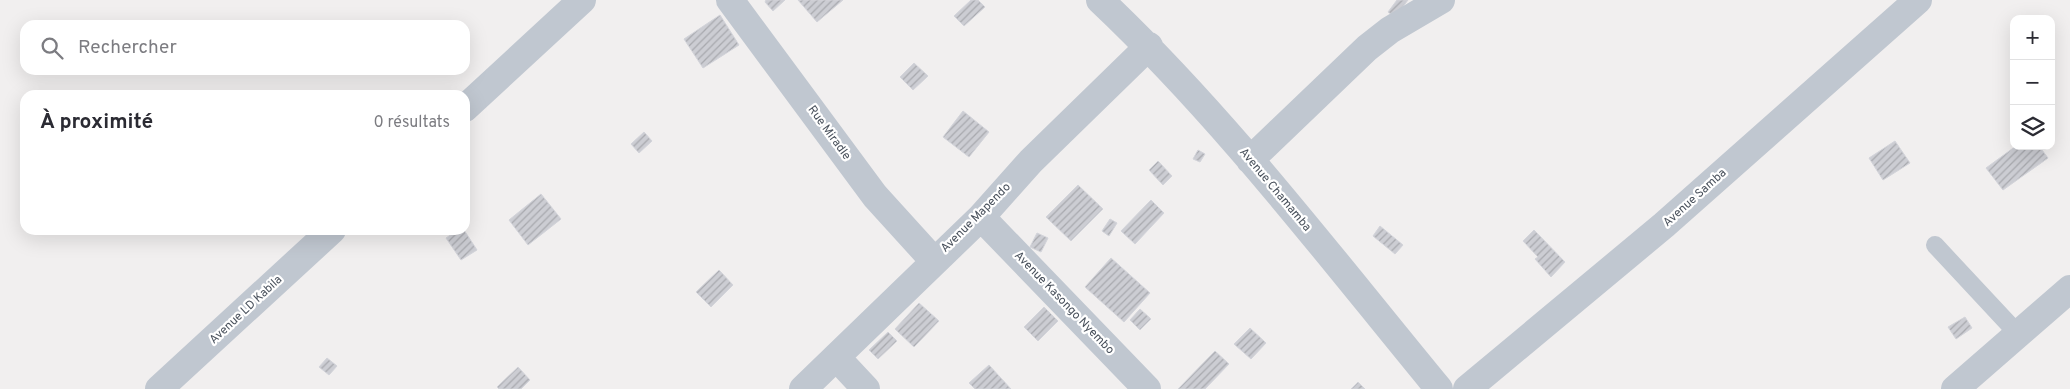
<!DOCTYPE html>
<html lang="fr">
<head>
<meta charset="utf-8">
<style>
  :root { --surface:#fff; --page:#f7f7f7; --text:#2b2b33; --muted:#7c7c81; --line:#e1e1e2 }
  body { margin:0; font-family:Overpass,sans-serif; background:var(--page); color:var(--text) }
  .controls { position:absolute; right:15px; top:15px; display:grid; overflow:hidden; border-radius:10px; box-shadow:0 5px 20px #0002 }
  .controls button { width:45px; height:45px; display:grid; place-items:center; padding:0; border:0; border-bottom:1px solid var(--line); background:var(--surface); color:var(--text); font:25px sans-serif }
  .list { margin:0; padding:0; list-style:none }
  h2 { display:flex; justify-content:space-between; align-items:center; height:65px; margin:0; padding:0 20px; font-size:21px }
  h2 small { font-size:16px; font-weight:400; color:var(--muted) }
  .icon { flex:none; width:28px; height:28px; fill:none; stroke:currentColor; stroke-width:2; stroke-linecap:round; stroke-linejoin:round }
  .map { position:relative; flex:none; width:2070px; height:389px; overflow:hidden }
  .search { position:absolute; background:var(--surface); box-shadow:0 5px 20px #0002; left:20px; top:20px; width:450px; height:55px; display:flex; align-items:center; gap:12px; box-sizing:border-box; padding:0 18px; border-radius:15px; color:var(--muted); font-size:19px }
  .panel { position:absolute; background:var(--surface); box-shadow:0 5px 20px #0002; left:20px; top:90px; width:450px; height:145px; border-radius:15px }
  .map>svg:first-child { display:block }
  .building { fill:url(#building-hatch); stroke:#d3d4da }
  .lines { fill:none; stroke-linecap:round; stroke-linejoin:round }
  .service { stroke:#c0c7d0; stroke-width:18 }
  .minor { stroke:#c0c7d0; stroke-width:28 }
  .labels { text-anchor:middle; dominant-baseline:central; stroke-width:4.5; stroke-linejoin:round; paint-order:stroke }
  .street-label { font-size:12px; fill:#48505b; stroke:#fff }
</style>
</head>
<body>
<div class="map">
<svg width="2070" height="389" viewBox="0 0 2070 389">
  <defs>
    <pattern id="building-hatch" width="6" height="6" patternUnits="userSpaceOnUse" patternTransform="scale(1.25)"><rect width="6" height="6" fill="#cccdd3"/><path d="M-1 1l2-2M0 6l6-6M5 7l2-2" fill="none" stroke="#a8a9ae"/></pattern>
  </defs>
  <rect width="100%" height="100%" fill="#f1efef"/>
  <path class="building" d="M766,0H785L773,11L765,2Z
    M798,0H843L817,22Z
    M971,0H978L985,7L964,26L954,16Z
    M1397,0H1408L1395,17L1388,12Z
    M720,15L739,45L703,68L684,39Z
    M914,63L928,76L913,90L900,77Z
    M963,111L989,132L969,157L943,137Z
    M644,132L652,141L639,153L631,144Z
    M1895,141L1910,163L1883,180L1869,158Z
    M2016,146H2039L2048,158L2003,190L1986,168Z
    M1198,150L1205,154L1200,162L1193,159Z
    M1158,161L1172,176L1163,185L1149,170Z
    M1078,185L1103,209L1071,241L1046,217Z
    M541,194L561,219L528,245L509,220Z
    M1151,200L1164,213L1135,244L1121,231Z
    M1110,219L1117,223L1109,236L1102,231Z
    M1380,226L1403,245L1395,254L1373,236Z
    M458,230H464L477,250L461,260L446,238Z
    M1534,230L1565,262L1551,277L1535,259L1538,257L1523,241Z
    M1037,233L1048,238L1041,252L1030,247Z
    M1111,258L1150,293L1124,322L1085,287Z
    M719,270L733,285L711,307L696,292Z
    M919,303L939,321L914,347L895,329Z
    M1044,307L1058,321L1038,341L1024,327Z
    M1140,309L1151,319L1140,330L1130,320Z
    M1965,317L1972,328L1956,339L1948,327Z
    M1250,328L1266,343L1251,359L1234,344Z
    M888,332L897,341L878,359L869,350Z
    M1215,351L1229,364L1205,389H1178Z
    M327,358L337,366L329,375L319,367Z
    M989,365L1011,389H975L969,383Z
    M518,367L530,380L521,389H499L497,387Z
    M1358,382L1365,389H1351Z"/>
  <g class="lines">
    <path class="service" d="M1935,245L2018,334"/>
    <path class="minor" d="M730,0L875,196L934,261
      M1100,0C1225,118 1330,257 1439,389
      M465,108L582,0
      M1250,160L1367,48L1390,30L1441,0
      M981,217L1147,389
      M837,358L866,389
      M159,389L332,230
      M803,389L981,217L1031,161L1149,46
      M1467,389L1664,225L1918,0
      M1955,389L2070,289"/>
  </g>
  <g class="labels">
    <g class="street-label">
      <text transform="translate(829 133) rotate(54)">Rue Miradle</text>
      <text transform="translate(1275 190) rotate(50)">Avenue Chamamba</text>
      <text transform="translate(1695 198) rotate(-42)">Avenue Samba</text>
      <text transform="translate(976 218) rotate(-45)">Avenue Mapendo</text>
      <text transform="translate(1064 303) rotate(46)">Avenue Kasongo Nyembo</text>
      <text transform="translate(246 310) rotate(-43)">Avenue LD Kabila</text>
    </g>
  </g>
</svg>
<div class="controls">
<button>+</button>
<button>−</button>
<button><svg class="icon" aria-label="layers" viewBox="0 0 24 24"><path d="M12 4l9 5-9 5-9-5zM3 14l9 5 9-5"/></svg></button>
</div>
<div class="search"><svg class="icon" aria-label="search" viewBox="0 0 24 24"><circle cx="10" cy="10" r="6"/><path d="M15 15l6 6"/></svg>Rechercher</div>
<section class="panel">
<h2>À proximité<small>0 résultats</small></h2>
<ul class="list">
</ul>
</section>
</div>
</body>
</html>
